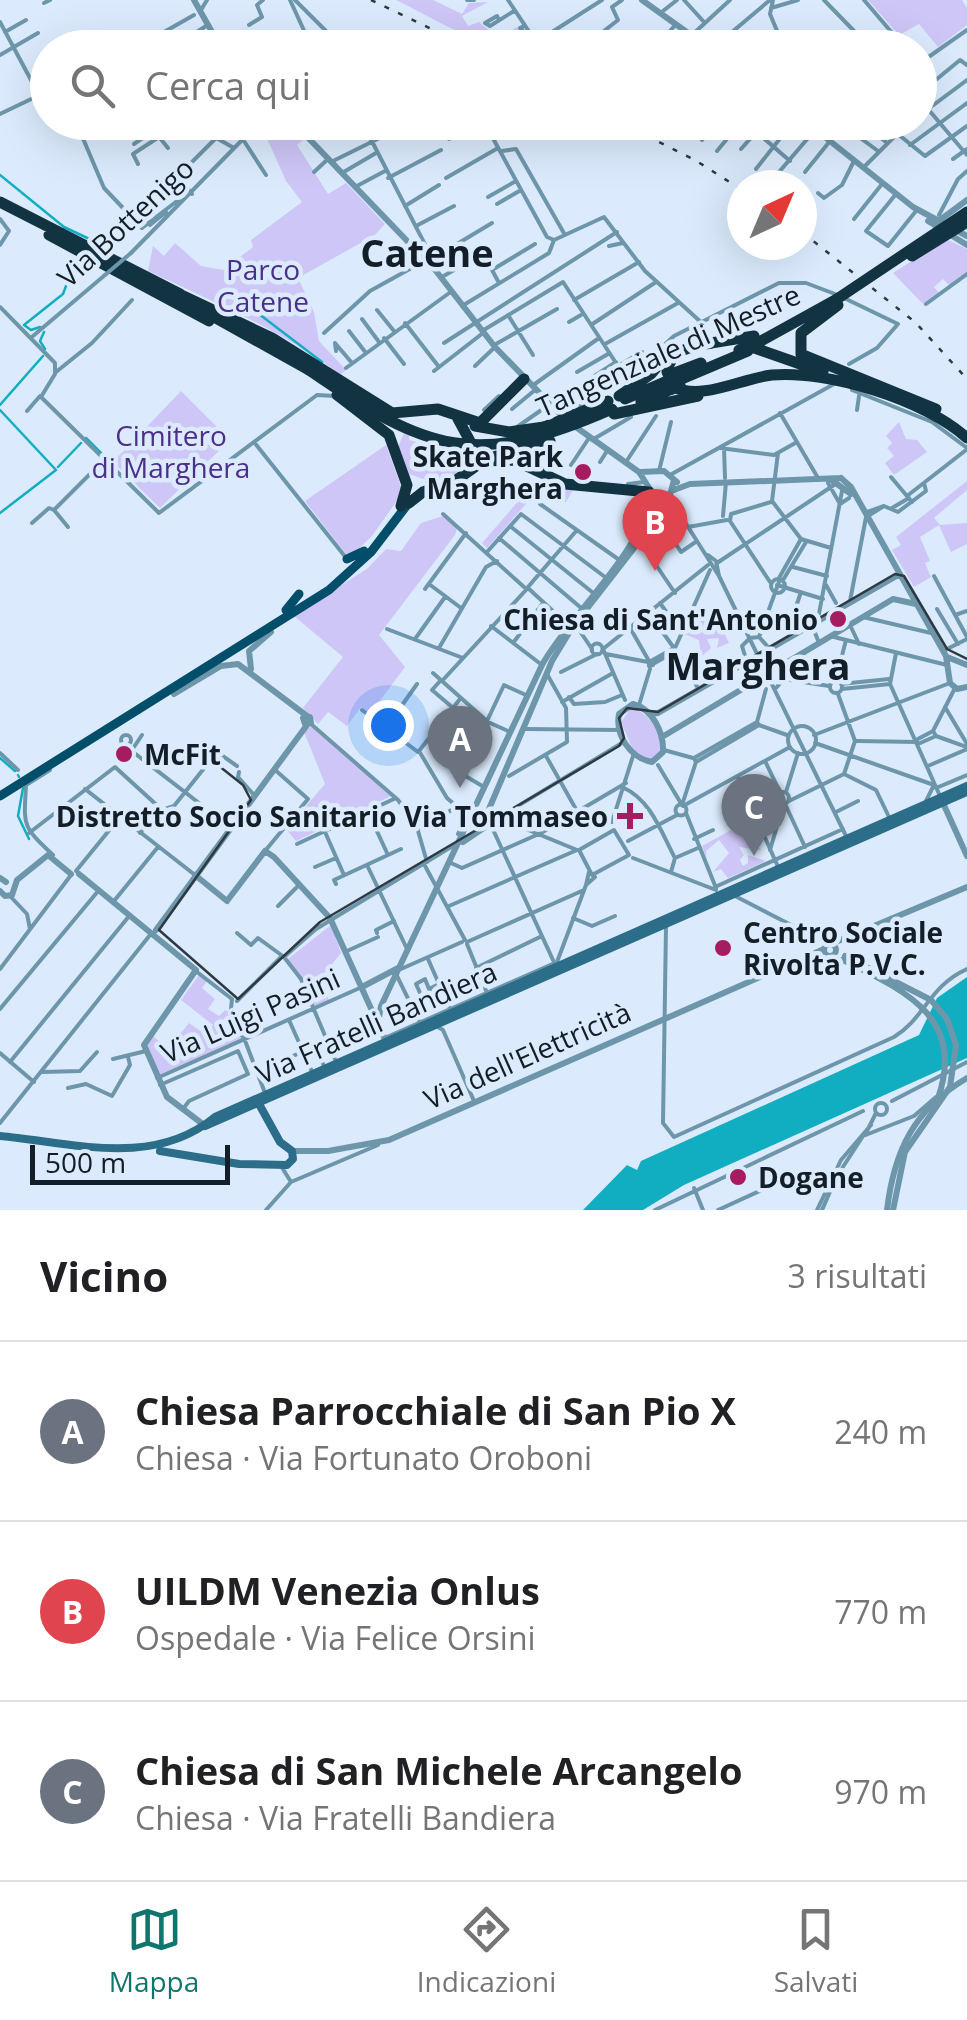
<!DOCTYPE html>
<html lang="it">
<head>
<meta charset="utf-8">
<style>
  :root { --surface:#fff; --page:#f6f6f6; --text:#202124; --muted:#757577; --line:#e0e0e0; --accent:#0f766e }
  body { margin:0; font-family:"Open Sans",sans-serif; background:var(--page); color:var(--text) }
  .compass { position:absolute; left:727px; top:170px; width:90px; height:90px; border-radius:50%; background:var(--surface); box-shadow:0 10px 40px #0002; rotate:44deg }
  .scale { position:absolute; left:30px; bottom:25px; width:200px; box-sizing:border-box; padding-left:10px; border:5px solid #141e28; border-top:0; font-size:28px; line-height:35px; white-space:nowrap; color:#141e28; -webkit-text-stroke:8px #dbebfd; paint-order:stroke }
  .you { position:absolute; left:388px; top:725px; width:35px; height:35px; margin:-25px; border:8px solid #fff; border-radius:50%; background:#1a73e8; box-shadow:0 0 0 15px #1a73e833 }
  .badge { display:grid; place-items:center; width:65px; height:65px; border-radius:50%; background:var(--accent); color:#fff; font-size:32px; font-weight:700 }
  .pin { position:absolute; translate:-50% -82px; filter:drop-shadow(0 2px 5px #0008) }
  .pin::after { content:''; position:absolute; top:52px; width:35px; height:30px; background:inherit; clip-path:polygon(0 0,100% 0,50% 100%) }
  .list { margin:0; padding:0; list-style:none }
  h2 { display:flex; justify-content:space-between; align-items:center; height:130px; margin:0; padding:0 40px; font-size:42px }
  h2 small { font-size:32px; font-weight:400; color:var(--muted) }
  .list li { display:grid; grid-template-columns:65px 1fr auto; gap:30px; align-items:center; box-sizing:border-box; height:180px; padding:0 40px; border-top:2px solid var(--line) }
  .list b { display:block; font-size:38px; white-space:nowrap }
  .list p { margin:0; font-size:32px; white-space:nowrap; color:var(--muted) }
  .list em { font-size:32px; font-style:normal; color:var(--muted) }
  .icon { flex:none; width:55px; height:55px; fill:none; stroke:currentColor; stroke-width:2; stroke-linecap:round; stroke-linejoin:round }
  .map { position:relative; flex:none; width:967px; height:1210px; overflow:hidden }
  .search { position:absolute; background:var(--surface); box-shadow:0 10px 40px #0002; left:30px; right:30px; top:30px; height:110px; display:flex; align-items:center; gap:25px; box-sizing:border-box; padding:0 35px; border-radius:55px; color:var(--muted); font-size:38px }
  .sheet { height:670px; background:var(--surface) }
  nav { display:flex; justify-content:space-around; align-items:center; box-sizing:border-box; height:140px; border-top:2px solid var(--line); background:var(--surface); font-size:28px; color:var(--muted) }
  nav a { display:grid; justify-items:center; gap:5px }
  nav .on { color:var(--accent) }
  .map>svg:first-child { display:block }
  .green { fill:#cec6f7 }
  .water { fill:#11aec2 }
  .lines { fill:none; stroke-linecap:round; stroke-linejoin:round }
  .stream { stroke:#11aec2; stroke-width:2.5 }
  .minor { stroke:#6e96aa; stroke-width:4 }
  .tertiary { stroke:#6e96aa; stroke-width:6 }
  .secondary { stroke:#2c6d8a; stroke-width:8 }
  .primary { stroke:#014e6a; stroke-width:9 }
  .motorway { stroke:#123342; stroke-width:11 }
  .tram { stroke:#2f3944; stroke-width:2.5 }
  .rail { stroke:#2f3944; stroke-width:2.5; stroke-dasharray:5 10; stroke-linecap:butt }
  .minor-bridge { stroke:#6e96aa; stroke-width:4 }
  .tertiary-bridge { stroke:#6e96aa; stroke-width:6 }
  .motorway-bridge { stroke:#123342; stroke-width:11 }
  .poi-dot { fill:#a61c63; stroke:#dbebfd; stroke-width:4 }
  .labels { text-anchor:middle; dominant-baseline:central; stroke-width:9; stroke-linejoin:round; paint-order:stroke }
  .street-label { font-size:28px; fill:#141e28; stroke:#dbebfd }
  .park-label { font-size:28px; fill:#4c2f8c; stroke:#dbebfd }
  .poi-label { font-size:28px; font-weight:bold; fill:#141e28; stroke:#dbebfd; text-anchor:end }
  .district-label { font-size:38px; font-weight:bold; fill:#141e28; stroke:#dbebfd }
</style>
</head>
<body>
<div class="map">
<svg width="967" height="1210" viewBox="0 0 967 1210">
  <rect width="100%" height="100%" fill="#dbebfd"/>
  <path class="green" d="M396,0H433L462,14L469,3L488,2L462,16L468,26L479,22L499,39L517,27L533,42C503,63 428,15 396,0Z
    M868,0H962L967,8V25L938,47L919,24L899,35Z
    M286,129L304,139L297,145L328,194L346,183L385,224L375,235L298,278L314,312L319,341L346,370L340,375C282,330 214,302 148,271L153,246L164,256L175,243L201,266L223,270L253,247L251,240L302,202L286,181L264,132Z
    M946,239L967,249V273L950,286L943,279L934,287L939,293L923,304L893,273Z
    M181,391L230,440L160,508L113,462Z
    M409,422V440L465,456L458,473L435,483L409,474L398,447Z
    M899,422L906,439L917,440L927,452L894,475L885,463L894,456L887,448L892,443L886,436Z
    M386,445L403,492L372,536L349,558L305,501Z
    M967,481V490L934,518L940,525L967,523V544L951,552L939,525L920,537L930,561L925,563L931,577L914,587L892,550L901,545L896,537Z
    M534,483L574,488L566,502L532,497L487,548L482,543Z
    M443,516L457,528L455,535L379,635L405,667L370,714L361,707L347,726L328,712L318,724L303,708L343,657L294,616L368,568L386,549L401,551L421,523Z
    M697,606L715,614L729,643L717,648L719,638L707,639L711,648L701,657L699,640L684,634Z
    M631,708C650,712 668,739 657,757L647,760L633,750L621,722Z
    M311,726L391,796L296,841L286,829L325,784L304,732Z
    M753,818L758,830L748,835L761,850L739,847L744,855L740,860L743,866L748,863V855L766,861L728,878L721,869L713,872L729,853L719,840L706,851L707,859L702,846Z
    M331,925L341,953L320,979L329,1000L314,1007L288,959Z
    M199,975L207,981L202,988L215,999L208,1009L219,1016L225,1010L229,1012V1020L243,1039L158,1075L147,1046L153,1036L168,1049L189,1023L205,1034L213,1025L181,1000Z"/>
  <path class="water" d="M967,977V1058L684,1185L643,1210H583L627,1165L637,1170L641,1161L919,1035L937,998Z"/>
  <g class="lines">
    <path class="stream" d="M0,175L64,227L100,244
      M99,245L108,237
      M271,296L260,303L259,314L322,362
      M40,327L31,330L24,325L63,294L69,278L86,261
      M44,332L40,341L45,349
      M0,405L43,356
      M0,410L56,470L0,513
      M86,438L102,454
      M58,467L81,443
      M0,758L15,771
      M18,775L19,777
      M23,788L18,816L29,839"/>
    <path class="minor" d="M290,0L312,48
      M295,0L328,33L357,48
      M467,0H474
      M508,0L536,42
      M684,0L704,22
      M824,0L856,33L842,48
      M864,0L905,48
      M44,3L50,0
      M771,8L798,0
      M201,10L207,0
      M663,11L677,0
      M0,22L39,95
      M249,25L262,17L257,5L263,0
      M490,26L514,11
      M490,26L485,23L497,16L499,20
      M524,26L520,28L532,40
      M604,31L618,20L612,7L622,0
      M5,32L26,20
      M693,34L730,0
      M781,38L803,48
      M660,43L676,24
      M834,44L837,48
      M871,46L872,48
      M136,48L194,15
      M172,48L206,26
      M287,48L304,35
      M527,48L602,0
      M678,48L688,36
      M713,48L770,0
      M764,48L780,38L770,14L773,0
      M886,48L894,42
      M0,55L38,33
      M920,63L967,30
      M920,93L960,60L967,65
      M928,109L967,155
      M0,114L48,91
      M920,115L967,80
      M76,122L104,188L142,228
      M147,122L168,148
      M188,122L234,148
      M236,122L251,133
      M362,122L432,258
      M484,122L547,237L554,240L604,217L645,271L703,324
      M745,122L790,161
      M883,122L925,156L967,126
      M690,126L693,122
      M867,127L886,142
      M822,134L832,122
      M859,137L878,151
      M449,139L478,122
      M702,140L717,122
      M244,141L266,175
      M134,144L154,130
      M910,145L967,103
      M741,149L765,122
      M502,151L516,149L565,235
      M717,151L741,122
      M953,159L967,149
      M331,162L410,123
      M138,164L133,154L159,137
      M863,168L909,122
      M756,169L793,122
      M314,172L328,159
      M805,172L830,141
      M342,173L376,153
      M388,178L441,150
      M446,178L498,148
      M773,179L815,130
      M355,187L385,171
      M818,193L824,198L842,185L854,161
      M192,194L178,176L218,136
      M896,194L866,231L888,246L916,211
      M488,197L516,181
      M497,204L521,190
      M405,206L439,185
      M939,215L958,179L967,171
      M0,219L9,231L0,245
      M854,219L882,184
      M150,225L166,212
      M416,226L454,206
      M142,228L190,191
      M609,246L623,243
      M131,253L246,136L261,129L291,126
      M432,259L492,223
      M442,277L490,249
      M499,283L492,270L535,244
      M844,298L898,324L877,348L849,364
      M574,300L639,262
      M926,304L967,274
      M462,306L549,253L554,240
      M0,307L55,363V374L41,397L159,513L317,395L335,396
      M377,310L394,331
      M508,315L533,355
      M362,319L379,342
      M569,322L581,315
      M405,323L439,367
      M591,325L656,282
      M349,331L366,353
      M482,331L563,282L618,366L642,352
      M324,333L370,291L426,260
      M33,336L105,275
      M384,338L404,364
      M444,343L617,232
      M496,344L557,309
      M605,344L678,303
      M336,351L335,343L352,363
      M475,366L495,347
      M346,368L452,291
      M434,371L483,333
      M56,372L92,343L132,300
      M577,372L608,354
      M532,386L599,338
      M852,390L932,422L967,448
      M553,403L616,362
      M512,409L535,390
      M574,409L635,372L674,336L779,283H806L835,294
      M484,410L499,396
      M857,410L859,396
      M27,411L40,396
      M780,413L818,478
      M517,427L550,404
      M592,440L631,417
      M254,442L347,559
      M720,448L774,455L797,442
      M724,448L725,478
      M600,462L607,451
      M626,462L656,416
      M571,465L589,438
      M659,471L671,422
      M670,475L834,384
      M891,477L912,502
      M828,483L840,504L849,498
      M628,484L644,482
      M907,496L966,450
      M663,498L673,503L719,576L847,838
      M772,501L801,539L831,548
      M772,501L778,453
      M540,504L618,559
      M884,506L898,512L926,491L924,483
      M892,508L909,498
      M54,510L68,527
      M443,514L524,587
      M723,516L726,482
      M730,521L770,582
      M730,521L731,514L771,502
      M32,523L49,508L54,510L104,460
      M663,524L681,552L697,541
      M510,526L592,592
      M688,527L727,520
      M499,538L580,607
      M639,540L675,593
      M487,552L521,514L605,577
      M708,555L716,561L719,576
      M717,563L834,485
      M793,567L827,576
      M934,576L967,637
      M779,578L801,539
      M771 586a7 7 0 1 1 14 0a7 7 0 1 1-14 0Z
      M783,580L806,542
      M429,584L461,608
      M777,585L823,599
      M826,585L836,603
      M528,587L577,530
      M528,588L567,624
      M425,589L466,533
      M850,601L867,512L884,506L868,516
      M660,603L670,617L686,624
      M937,609L958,644
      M648,612L674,648L651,661
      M767,612L792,618L796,625
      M955,615L967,611
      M863,617L931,633
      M792,618L800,595
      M818,619L842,491
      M575,624L592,649
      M812,625L819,643
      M850,625L859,644
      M491,626L542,665
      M629,626L649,661
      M387,629L463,658
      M830,636L947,665
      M759,637L780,579
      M415,639L445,597
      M513,643L543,603
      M591.5 649a5.5 5.5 0 1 1 11 0a5.5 5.5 0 1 1-11 0Z
      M439,648L486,567L497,561
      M675,648L710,570
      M677,651L699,690
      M943,651L967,639
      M896,653L890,684L940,796
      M606,654L648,662
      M746,659L742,646L750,638L759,637L769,648
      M649,662H652L653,665L649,666Z
      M653,664L674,652L678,657
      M561,672L597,654
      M433,673L488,722L508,731
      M784,679L829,686
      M836,679L846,640
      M441,680L432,690L452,707
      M830 687a6 6 0 1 1 12 0a6 6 0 1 1-12 0Z
      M442,681L526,590
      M841,684L889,679
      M776,688L784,679L780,667
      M842,689L890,684
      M569,697L574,704L605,702L622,695
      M460,699L419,751L447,798L471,819
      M625,700L603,649L708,565
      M562,702L613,673
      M639,705L650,669
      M945,707L967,744
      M362,710L418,752
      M757,722L759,725L696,762L694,758Z
      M757,722L766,689
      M311,724L398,800L416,824L427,862
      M759,725L787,735
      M788 740a14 14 0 1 1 28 0a14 14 0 1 1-28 0Z
      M386,728L417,684
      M526,729L619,730
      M121 740a5 5 0 1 1 10 0a5 5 0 1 1-10 0Z
      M814,735L950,683
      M936,736L967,747
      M916,740L933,731
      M857,741L917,742
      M815,743L934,785L926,801
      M918,744L936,736L933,731L955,688
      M124,745L230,827
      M132,750L142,735
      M664,750L693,758
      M0,753L18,770
      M455,756L467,765
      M546,756L577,811
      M765,761L779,790
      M658,765L682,805
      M928,766L967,749
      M50,770L26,785C24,826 21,825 53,855
      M239,772L238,777L254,795
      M844,774L876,790L889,817
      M509,776L567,742L566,708L547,674
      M738,777L779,869
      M484,787L462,774L504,685L528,696
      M624,788C651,800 662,834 675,858L671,872
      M936,788L967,775
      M85,789L195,875
      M743,789L778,797
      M777 798a6 6 0 1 1 12 0a6 6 0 1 1-12 0Z
      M786,792L798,753
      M789,801L844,774L855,741L838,694
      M675.5 810a5.5 5.5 0 1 1 11 0a5.5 5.5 0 1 1-11 0Z
      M682,805L696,762
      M174,806L217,752L237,766
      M683,806L790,747
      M786,806L805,847
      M161,808L166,812L162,817L157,813Z
      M368,812L388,855
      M836,812L858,801
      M686,813L716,888
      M503,815L622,743
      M164,816L174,806L165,809
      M442,816L456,807
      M728,816L747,796
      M499,818L577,850
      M612,822L633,756
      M490,823L553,960
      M614,830L629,855L592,875L579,850Z
      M325,832L344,875
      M29,833L115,767L160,808
      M140,833L157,810
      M458,834L467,817
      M694,839L713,830
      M628,841L677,815
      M297,844L396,798
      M770,850L783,806
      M265,851L308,799L274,769
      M633,858L716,890
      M675,858L698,848
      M451,863L462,868L541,833L626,783
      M424,864L465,940
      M367,865L408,951
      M315,867L336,858
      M76,871L120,817
      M589,872L586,885L595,877
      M336,884L334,880L401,849
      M715,887L843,829
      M10,896L27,914L30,929
      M735,896L828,944
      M114,901L158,847
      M278,906L300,884
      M449,906L577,850
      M573,918L592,926L615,916
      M666,926L663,1123L674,1137L894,1037C925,1018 929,986 967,969
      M237,933L251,945L258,938L284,957L316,929L456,844
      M377,933L376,930L394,921
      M467,942L584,890
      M467,944L487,993
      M347,951L378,937
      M284,957L301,979L337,1064
      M428,959L450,1009
      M557,962L586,885
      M476,968L542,936
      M0,969L71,875
      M401,969L462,942
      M197,972L232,999
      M397,976L419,1021
      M429,989L434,1000L425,1004L416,984L425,979L429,989L439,984
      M443,992L478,973
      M232,999L230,1019L244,1038L265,1093
      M237,1001L281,957
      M0,1009L99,890
      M289,1020L313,1074
      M436,1026L443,1030L474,1101
      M387,1037L557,962
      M328,1042L376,1020
      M0,1053L34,1082
      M113,1059L146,1051
      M10,1062L130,915
      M324,1066L315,1046L327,1041
      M260,1071L315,1046
      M42,1072L80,1071L97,1052
      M157,1078L362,987
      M160,1085L238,1051L248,1074L189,1101L183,1109
      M68,1088L86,1084L112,1096L130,1065L128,1057
      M892,1101L967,1062
      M875 1109a6 6 0 1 1 12 0a6 6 0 1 1-12 0Z
      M0,1123L150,935
      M865,1135L876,1113
      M281,1166L291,1182
      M694,1188L703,1210
      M266,1210L291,1182L378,1145
      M655,1210L863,1111
      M718,1210L775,1184
      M817,1210L841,1160L871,1125
      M822,1210L833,1185"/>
    <path class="tertiary" d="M194,0L221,48
      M642,0L709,48
      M293,122L436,271L495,347L563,417
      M806,122L913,207L967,236
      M940,220L967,200
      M928,221L967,245
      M573,425L639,472L655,497L670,495L674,480
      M640,472L664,471L677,482
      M841,478L851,487L946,656L950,683L957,689L967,687
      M830,479L851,494
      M674,490L690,484L841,478
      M947,657L967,665
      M251,669L249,651L271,632
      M174,694L221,666L238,664L307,716
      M633,704C653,709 664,733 663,752L652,762C630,758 615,735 619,714Z
      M649,714L658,713L900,574
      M310,717L311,723L305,724L303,718Z
      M662,737L893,599L916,604
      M943,803L967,856
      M486,816L552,661L572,628L635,547L662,498
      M463,842L503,815
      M79,874L196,970L144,1045L167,1097L204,1125
      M195,875L227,901L265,851L274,857L330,918L388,1046
      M0,878L6,882
      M0,891L5,896L12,895L17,880L48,855L71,874
      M156,930L307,725
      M824 950a6 6 0 1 1 12 0a6 6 0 1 1-12 0Z
      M831,944L967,887
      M810,959L843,960
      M362,987L400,967
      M378,1023L381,1006L542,665C568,617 648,546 650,493
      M292,1151H328L389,1140L824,949
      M887,1210C894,1151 914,1109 967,1078"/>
    <path class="secondary" d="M205,1126L967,792
      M0,1136C74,1143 153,1168 215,1117L967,786
      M160,1151L239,1164L287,1165L293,1159L292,1151L280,1142L259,1104"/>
    <path class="primary" d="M347,559L364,551
      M286,610L299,594
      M0,796L329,590L371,552L407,505"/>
    <path class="motorway" d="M0,202L180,294
      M49,235L209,321
      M177,293L272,338L392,413L438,409L480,423L524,379
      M838,305L801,333V354L936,409
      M205,312L309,370
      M761,341L837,299
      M711,343C691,347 671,349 667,372L674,387C702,401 742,378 772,375C828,370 925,400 967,438
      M746,345L823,372
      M672,374L701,363
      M677,381L748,351
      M337,395L389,435L407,485L401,506
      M619,396L651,374L668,354
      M625,399L667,381
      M641,402L672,389
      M614,414L698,396
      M458,419L471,443L465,471
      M475,426L509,432L544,427
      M482,461L514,460L565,484L649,492
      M409,503L423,492L455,481L486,459L550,441"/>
    <path class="tram" d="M214,762L243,785L251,800L159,930L238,999L320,922L619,746L624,738L619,718L627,708L658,712L895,574L904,576L947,649L967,659"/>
    <path class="rail" d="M371,0L471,48
      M619,122L695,160L742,190
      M802,232L916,323L967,379"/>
    <path class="minor-bridge" d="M105,275L131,253
      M826,1193L863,1136L914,1116L936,1097"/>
    <path class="tertiary-bridge" d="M845,956L931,1000L947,1019L956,1045L950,1087L905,1152L893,1210
      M843,960C901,989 967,1016 938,1098"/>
    <path class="motorway-bridge" d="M912,256L967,222
      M837,299L967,212
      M711,343L754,336
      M739,350L761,341
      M309,370C428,452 475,469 612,409
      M667,381L675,378
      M672,389L680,385
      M544,427L608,401"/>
  </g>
  <g class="poi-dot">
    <circle cx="583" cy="472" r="10"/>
    <circle cx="838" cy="619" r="10"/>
    <circle cx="124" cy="754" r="10"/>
    <path d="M625 801h10v10h10v10h-10v10h-10v-10h-10v-10h10z"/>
    <circle cx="723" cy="948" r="10"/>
    <circle cx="738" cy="1177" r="10"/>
  </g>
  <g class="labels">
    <g class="street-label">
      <text transform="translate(125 222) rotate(-43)">Via Bottenigo</text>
      <text transform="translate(668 350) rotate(-24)">Tangenziale di Mestre</text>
      <text transform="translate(250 1015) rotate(-24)">Via Luigi Pasini</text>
      <text transform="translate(376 1022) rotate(-24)">Via Fratelli Bandiera</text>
      <text transform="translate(527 1055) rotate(-24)">Via dell'Elettricità</text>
    </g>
    <g class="park-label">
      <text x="263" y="269">Parco<tspan x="263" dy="32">Catene</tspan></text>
      <text x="171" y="435">Cimitero<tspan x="171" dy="32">di Marghera</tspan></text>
    </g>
    <g class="poi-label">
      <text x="563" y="456">Skate Park<tspan x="563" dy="32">Marghera</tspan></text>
      <text x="818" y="619">Chiesa di Sant'Antonio</text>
      <text x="144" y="754" text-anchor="start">McFit</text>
      <text x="608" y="816">Distretto Socio Sanitario Via Tommaseo</text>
      <text x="743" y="932" text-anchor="start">Centro Sociale<tspan x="743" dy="32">Rivolta P.V.C.</tspan></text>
      <text x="758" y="1177" text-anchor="start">Dogane</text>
    </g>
    <g class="district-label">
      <text x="427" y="252">Catene</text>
      <text x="758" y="665">Marghera</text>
    </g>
  </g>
</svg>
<svg class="compass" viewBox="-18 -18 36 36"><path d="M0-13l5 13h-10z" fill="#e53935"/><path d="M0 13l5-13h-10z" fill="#757577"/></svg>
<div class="scale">500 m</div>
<div class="you"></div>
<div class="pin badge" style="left:460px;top:788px;background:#6b7280">A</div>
<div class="pin badge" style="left:655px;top:571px;background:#e0444e">B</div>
<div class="pin badge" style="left:754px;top:856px;background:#6b7280">C</div>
<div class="search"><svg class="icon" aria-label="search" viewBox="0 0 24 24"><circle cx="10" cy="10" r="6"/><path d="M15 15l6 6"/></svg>Cerca qui</div>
</div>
<section class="sheet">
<h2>Vicino<small>3 risultati</small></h2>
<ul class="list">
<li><span class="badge" style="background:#6b7280">A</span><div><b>Chiesa Parrocchiale di San Pio X</b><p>Chiesa · Via Fortunato Oroboni</p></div><em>240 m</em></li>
<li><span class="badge" style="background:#e0444e">B</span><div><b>UILDM Venezia Onlus</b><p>Ospedale · Via Felice Orsini</p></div><em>770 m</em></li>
<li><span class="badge" style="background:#6b7280">C</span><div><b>Chiesa di San Michele Arcangelo</b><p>Chiesa · Via Fratelli Bandiera</p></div><em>970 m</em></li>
</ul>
</section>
<nav>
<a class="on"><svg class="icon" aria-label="map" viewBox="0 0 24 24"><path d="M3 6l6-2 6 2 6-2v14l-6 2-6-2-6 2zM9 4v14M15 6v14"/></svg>Mappa</a>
<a><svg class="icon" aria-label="directions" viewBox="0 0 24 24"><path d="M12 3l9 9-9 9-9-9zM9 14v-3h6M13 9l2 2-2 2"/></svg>Indicazioni</a>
<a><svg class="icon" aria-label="saved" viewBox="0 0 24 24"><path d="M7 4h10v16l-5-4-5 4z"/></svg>Salvati</a>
</nav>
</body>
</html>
